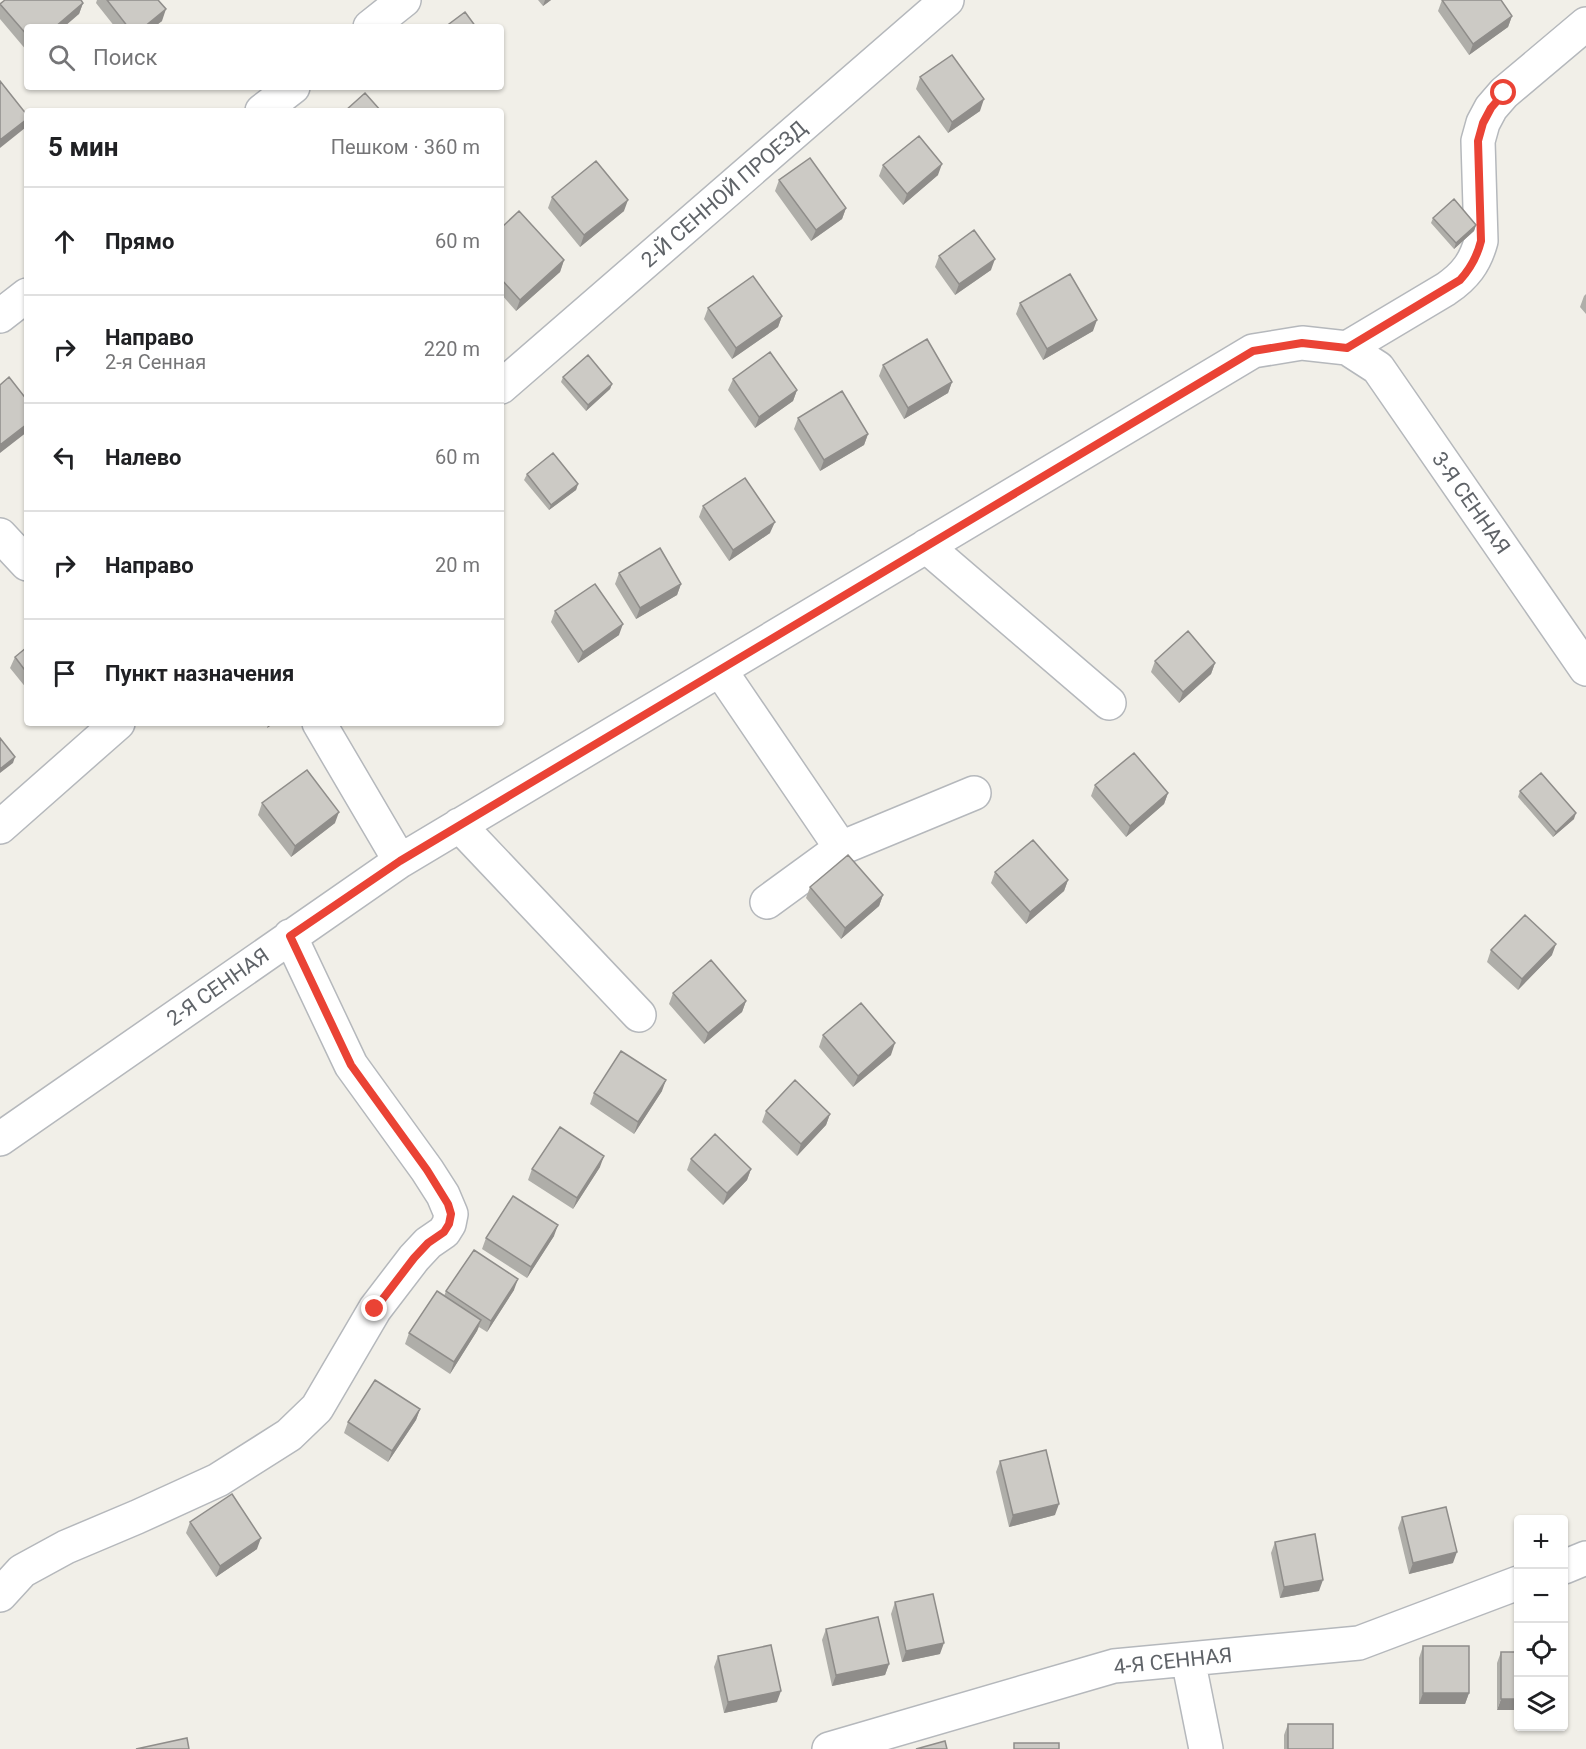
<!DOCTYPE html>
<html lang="ru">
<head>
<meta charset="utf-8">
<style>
  :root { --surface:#fff; --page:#f6f6f6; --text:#202124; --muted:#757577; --line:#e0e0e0 }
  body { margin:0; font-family:Roboto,sans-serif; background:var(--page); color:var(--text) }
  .controls { position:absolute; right:18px; bottom:18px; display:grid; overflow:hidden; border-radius:6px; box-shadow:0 2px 4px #0004 }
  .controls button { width:54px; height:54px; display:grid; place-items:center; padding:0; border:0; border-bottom:2px solid var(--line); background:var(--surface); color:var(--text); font:30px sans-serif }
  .stop { position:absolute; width:18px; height:18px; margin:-14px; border:4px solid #ea4335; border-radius:50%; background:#fff }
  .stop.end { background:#ea4335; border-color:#fff; box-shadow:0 2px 6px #0008 }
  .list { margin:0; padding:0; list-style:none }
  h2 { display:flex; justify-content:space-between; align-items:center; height:78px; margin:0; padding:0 24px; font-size:26px }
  h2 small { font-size:20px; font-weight:400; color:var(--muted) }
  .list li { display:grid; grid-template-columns:39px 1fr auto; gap:18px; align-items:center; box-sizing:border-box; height:108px; padding:0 24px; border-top:2px solid var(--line) }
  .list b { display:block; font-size:22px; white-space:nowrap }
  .list p { margin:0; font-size:20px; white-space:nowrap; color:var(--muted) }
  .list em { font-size:20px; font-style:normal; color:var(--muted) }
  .icon { flex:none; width:33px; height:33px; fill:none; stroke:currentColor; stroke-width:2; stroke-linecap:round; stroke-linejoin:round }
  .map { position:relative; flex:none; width:1586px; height:1749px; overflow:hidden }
  .search { position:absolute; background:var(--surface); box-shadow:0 2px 4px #0004; left:24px; top:24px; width:480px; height:66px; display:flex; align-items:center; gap:15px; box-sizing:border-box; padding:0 21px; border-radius:6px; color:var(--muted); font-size:22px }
  .panel { position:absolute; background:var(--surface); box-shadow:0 2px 4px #0004; left:24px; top:108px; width:480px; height:618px; border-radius:6px }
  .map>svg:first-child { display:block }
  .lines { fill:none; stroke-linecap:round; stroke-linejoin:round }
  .minor-casing { stroke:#b5b8bc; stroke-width:36 }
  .minor { stroke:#fff; stroke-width:33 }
  .wall { fill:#afaea9 }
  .shaded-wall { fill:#8f8d8a }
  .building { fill:#cccac5; stroke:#8f8d8a; stroke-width:1.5 }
  .route { stroke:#ea4335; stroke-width:8 }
  .labels { text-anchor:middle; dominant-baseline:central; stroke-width:6; stroke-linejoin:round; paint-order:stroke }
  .street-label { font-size:21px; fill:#5f6368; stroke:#fff }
</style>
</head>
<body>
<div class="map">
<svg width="1586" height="1749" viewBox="0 0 1586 1749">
  <rect width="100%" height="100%" fill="#f1efe8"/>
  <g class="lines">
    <defs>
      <path id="minor" d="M370,27L404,0
        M262,111L293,87
        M0,316L27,295
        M1347,348L1446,289C1465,276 1475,263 1481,241L1478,141L1483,123L1491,108L1504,93L1586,24
        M501,387L947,0
        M0,535L27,564
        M926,546L1109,703
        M720,670L841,848L974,793
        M319,723L400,861
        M459,825L639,1015
        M0,827L118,723
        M767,902L841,848
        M0,1139L400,861L1253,351L1302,343L1347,348L1378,368L1586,669
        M1564,1567L1586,1558
        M0,1595L22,1571L66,1547L137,1517L218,1480L289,1435L317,1408L375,1309L414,1258L428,1243L444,1232L449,1224L451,1214L443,1195L427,1170L351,1065L290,936
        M1188,1659L1206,1749
        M829,1749L1114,1666L1359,1643L1518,1583"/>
    </defs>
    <use href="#minor" class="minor-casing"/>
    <use href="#minor" class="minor"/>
  </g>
  <path class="wall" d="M97,0H158L162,21L154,27H115L96,3Z
    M538,0H551L543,6Z
    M1442,0L1512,16L1508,27L1469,55L1438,11Z
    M83,3L79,14L27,27V51L0,19V4Z
    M920,77L980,111L948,133L916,89Z
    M883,165L938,175L903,205L879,176Z
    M779,180L846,208L842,219L811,241L775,191Z
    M552,197L624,211L580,247L548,208Z
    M1433,218L1476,225L1474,231L1454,249L1431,223Z
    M501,228L564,260L560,272L516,311L501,294Z
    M939,256L991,270L955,295L935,267Z
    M1586,294V314L1580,307L1584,296Z
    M1020,303L1093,331L1043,360L1016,314Z
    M708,308L782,316L778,327L732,359L704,319Z
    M883,365L952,382L948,393L904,419L879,376Z
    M563,377L612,384L610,389L586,411L561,382Z
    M733,379L797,390L793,401L755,428L728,390Z
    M798,418L868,434L864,445L820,471L794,429Z
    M527,474L578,484L576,490L549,510L524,480Z
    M703,506L770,533L729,561L699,517Z
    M619,573L681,584L677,595L636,619L615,584Z
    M555,611L619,635L578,663L551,622Z
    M27,647V689L10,668L15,657Z
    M1155,661L1215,663L1211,674L1179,703L1151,672Z
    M1095,785L1168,793L1164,804L1126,837L1091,796Z
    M1520,791L1574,819L1553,837L1518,797Z
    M262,803L335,823L291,857L258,815Z
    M995,872L1068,880L1064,891L1026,924L991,883Z
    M810,887L883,895L879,906L841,939L806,898Z
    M1491,950L1552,955L1518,990L1487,962Z
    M673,993L746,1001L742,1012L704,1044L669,1004Z
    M823,1035L891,1055L853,1087L819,1047Z
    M662,1091L634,1134L590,1104L594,1093Z
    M766,1111L830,1114L826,1125L797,1156L762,1122Z
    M691,1159L751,1169L747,1180L723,1205L687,1170Z
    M600,1167L573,1209L528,1180L532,1169Z
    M554,1236L527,1278L482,1249L486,1238Z
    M514,1290L487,1332L479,1327L477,1331L450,1374L405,1344L409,1333L444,1296L446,1291Z
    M420,1409L416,1420L388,1462L344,1433L348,1422Z
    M1000,1461L1055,1515L1009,1527L996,1472Z
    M1402,1517L1453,1563L1409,1574L1398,1528Z
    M190,1522L257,1549L216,1577L186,1533Z
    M1275,1542L1319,1591L1280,1598L1271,1553Z
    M895,1602L940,1654L902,1662L891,1614Z
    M826,1629L889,1664L885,1675L832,1686L822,1640Z
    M1423,1646L1469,1693L1465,1704H1419V1658Z
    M1501,1652H1518L1497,1710V1663Z
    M718,1656L777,1702L724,1713L714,1667Z
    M1288,1724L1333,1749H1284V1735Z"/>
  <path class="shaded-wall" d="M545,0H551L543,6Z
    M83,3L79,14L64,27H55Z
    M166,9L162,21L154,27H144Z
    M1512,16L1508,27L1469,55L1473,44Z
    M984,99L980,111L948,133L952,122Z
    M27,119V122L25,128L0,148V140Z
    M942,164L938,175L903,205L907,194Z
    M628,200L624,211L580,247L584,235Z
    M846,208L842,219L811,241L816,230Z
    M1476,225L1474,231L1454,249L1456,243Z
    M995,259L991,270L955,295L959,284Z
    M564,260L560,272L516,311L520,300Z
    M782,316L778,327L732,359L736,348Z
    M1097,320L1093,331L1043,360L1047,349Z
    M952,382L948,393L904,419L908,408Z
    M612,384L610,389L586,411L588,405Z
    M797,390L793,401L755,428L759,417Z
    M27,424V432L0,453V445Z
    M868,434L864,445L820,471L824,460Z
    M578,484L576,490L549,510L551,505Z
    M775,522L770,533L729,561L733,550Z
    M681,584L677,595L636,619L640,608Z
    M623,624L619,635L578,663L583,652Z
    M1215,663L1211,674L1179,703L1183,692Z
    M269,723H275L267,728Z
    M15,757L13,763L0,773V769Z
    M1168,793L1164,804L1126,837L1130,826Z
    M339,812L335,823L291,857L295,846Z
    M1576,813L1574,819L1553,837L1556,832Z
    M1068,880L1064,891L1026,924L1030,912Z
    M883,895L879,906L841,939L845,928Z
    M1556,944L1552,955L1518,990L1522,979Z
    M746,1001L742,1012L704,1044L708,1033Z
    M895,1043L891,1055L853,1087L858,1076Z
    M666,1080L662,1091L634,1134L638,1122Z
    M830,1114L826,1125L797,1156L801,1144Z
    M604,1156L600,1167L573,1209L577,1198Z
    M751,1169L747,1180L723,1205L727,1193Z
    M558,1225L554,1236L527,1278L531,1267Z
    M518,1279L514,1290L487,1332L491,1321Z
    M481,1320L477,1331L450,1374L454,1362Z
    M420,1409L416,1420L388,1462L392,1451Z
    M1059,1504L1055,1515L1009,1527L1013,1515Z
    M261,1538L257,1549L216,1577L220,1566Z
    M1457,1552L1453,1563L1409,1574L1413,1563Z
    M1323,1580L1319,1591L1280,1598L1284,1587Z
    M944,1643L940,1654L902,1662L906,1651Z
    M889,1664L885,1675L832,1686L836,1675Z
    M781,1691L777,1702L724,1713L728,1702Z
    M1423,1693H1469L1465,1704H1419Z
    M1501,1699H1518V1710H1497Z"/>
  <path class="building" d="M5,0H81L83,3L55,27H27V35L0,4Z
    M107,0H158L166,9L144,27H128Z
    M1442,0H1501L1512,16L1473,44Z
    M465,12L476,27H445Z
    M952,55L984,99L952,122L920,77Z
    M0,81L27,115V119L0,140Z
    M365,93L381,111H345Z
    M919,136L942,164L907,194L883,165Z
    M810,158L846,208L816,230L779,180Z
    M596,161L628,200L584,235L552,197Z
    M1454,199L1476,225L1456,243L1433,218Z
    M519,211L564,260L520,300L501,279V228Z
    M974,230L995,259L959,284L939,256Z
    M1070,274L1097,320L1047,349L1020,303Z
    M753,276L782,316L736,348L708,308Z
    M927,339L952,382L908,408L883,365Z
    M770,352L797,390L759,417L733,379Z
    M588,355L612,384L588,405L563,377Z
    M9,377L27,400V424L0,445V385Z
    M842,391L868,434L824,460L798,418Z
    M553,453L578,484L551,505L527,474Z
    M745,478L775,522L733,550L703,506Z
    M660,548L681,584L640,608L619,573Z
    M595,584L623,624L583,652L555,611Z
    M1188,631L1215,663L1183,692L1155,661Z
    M27,647V673L15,657Z
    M0,738L15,757L0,769Z
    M1134,753L1168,793L1130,826L1095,785Z
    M307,770L339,812L295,846L262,803Z
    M1541,773L1576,813L1556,832L1520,791Z
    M1033,840L1068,880L1030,912L995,872Z
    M848,855L883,895L845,928L810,887Z
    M1525,915L1556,944L1522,979L1491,950Z
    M711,960L746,1001L708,1033L673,993Z
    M861,1003L895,1043L858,1076L823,1035Z
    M621,1051L666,1080L638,1122L594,1093Z
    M795,1080L830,1114L801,1144L766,1111Z
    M560,1127L604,1156L577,1198L532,1169Z
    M715,1134L751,1169L727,1193L691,1159Z
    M513,1196L558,1225L531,1267L486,1238Z
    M474,1250L518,1279L491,1321L446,1291Z
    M437,1291L481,1320L454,1362L409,1333Z
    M375,1380L420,1409L392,1451L348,1422Z
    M1046,1450L1059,1504L1013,1515L1000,1461Z
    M232,1494L261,1538L220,1566L190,1522Z
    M1446,1507L1457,1552L1413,1563L1402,1517Z
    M1315,1534L1323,1580L1284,1587L1275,1542Z
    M933,1594L944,1643L906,1651L895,1602Z
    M878,1617L889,1664L836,1675L826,1629Z
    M771,1645L781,1691L728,1702L718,1656Z
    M1423,1646H1469V1693H1423Z
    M1501,1652H1518V1699H1501Z
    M1288,1724H1333V1749H1288Z
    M187,1738L189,1749H136Z
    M945,1741L947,1749H916Z
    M1014,1743H1059V1749H1014Z"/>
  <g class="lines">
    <path class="route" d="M375,1309L414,1258L428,1243L444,1232L449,1224L451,1214L448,1204L427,1170L351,1065L290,936L400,861L1253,351L1302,343L1347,348L1460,280C1471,268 1477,257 1481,241L1478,141L1483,123L1491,108L1504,93"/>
  </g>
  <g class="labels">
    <g class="street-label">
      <text transform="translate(724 194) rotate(-41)">2-Й СЕННОЙ ПРОЕЗД</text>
      <text transform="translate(1471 503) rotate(55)">3-Я СЕННАЯ</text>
      <text transform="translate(218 987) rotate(-35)">2-Я СЕННАЯ</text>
      <text transform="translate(1173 1661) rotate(-6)">4-Я СЕННАЯ</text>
    </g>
  </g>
</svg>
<div class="controls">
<button>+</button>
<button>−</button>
<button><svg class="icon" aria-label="locate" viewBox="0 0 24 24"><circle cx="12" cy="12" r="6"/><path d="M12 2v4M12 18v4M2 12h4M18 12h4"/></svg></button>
<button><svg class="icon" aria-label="layers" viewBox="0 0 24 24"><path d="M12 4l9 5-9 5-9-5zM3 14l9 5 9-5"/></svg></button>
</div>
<div class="stop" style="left:1504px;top:93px"></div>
<div class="stop end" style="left:375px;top:1309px"></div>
<div class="search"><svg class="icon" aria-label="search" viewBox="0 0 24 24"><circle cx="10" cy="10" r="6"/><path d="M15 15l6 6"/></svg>Поиск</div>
<section class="panel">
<h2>5 мин<small>Пешком · 360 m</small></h2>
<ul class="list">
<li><svg class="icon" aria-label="ahead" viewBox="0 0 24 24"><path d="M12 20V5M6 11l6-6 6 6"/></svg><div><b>Прямо</b></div><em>60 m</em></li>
<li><svg class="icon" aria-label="right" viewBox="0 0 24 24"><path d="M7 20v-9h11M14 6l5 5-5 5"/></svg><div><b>Направо</b><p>2-я Сенная</p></div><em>220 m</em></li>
<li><svg class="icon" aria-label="left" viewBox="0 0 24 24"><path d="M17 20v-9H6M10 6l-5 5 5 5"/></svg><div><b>Налево</b></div><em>60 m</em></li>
<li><svg class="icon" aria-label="right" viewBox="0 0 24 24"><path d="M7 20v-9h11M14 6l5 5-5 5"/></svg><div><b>Направо</b></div><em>20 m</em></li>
<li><svg class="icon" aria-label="arrive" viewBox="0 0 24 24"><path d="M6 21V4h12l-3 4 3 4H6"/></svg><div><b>Пункт назначения</b></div></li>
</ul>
</section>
</div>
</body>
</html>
